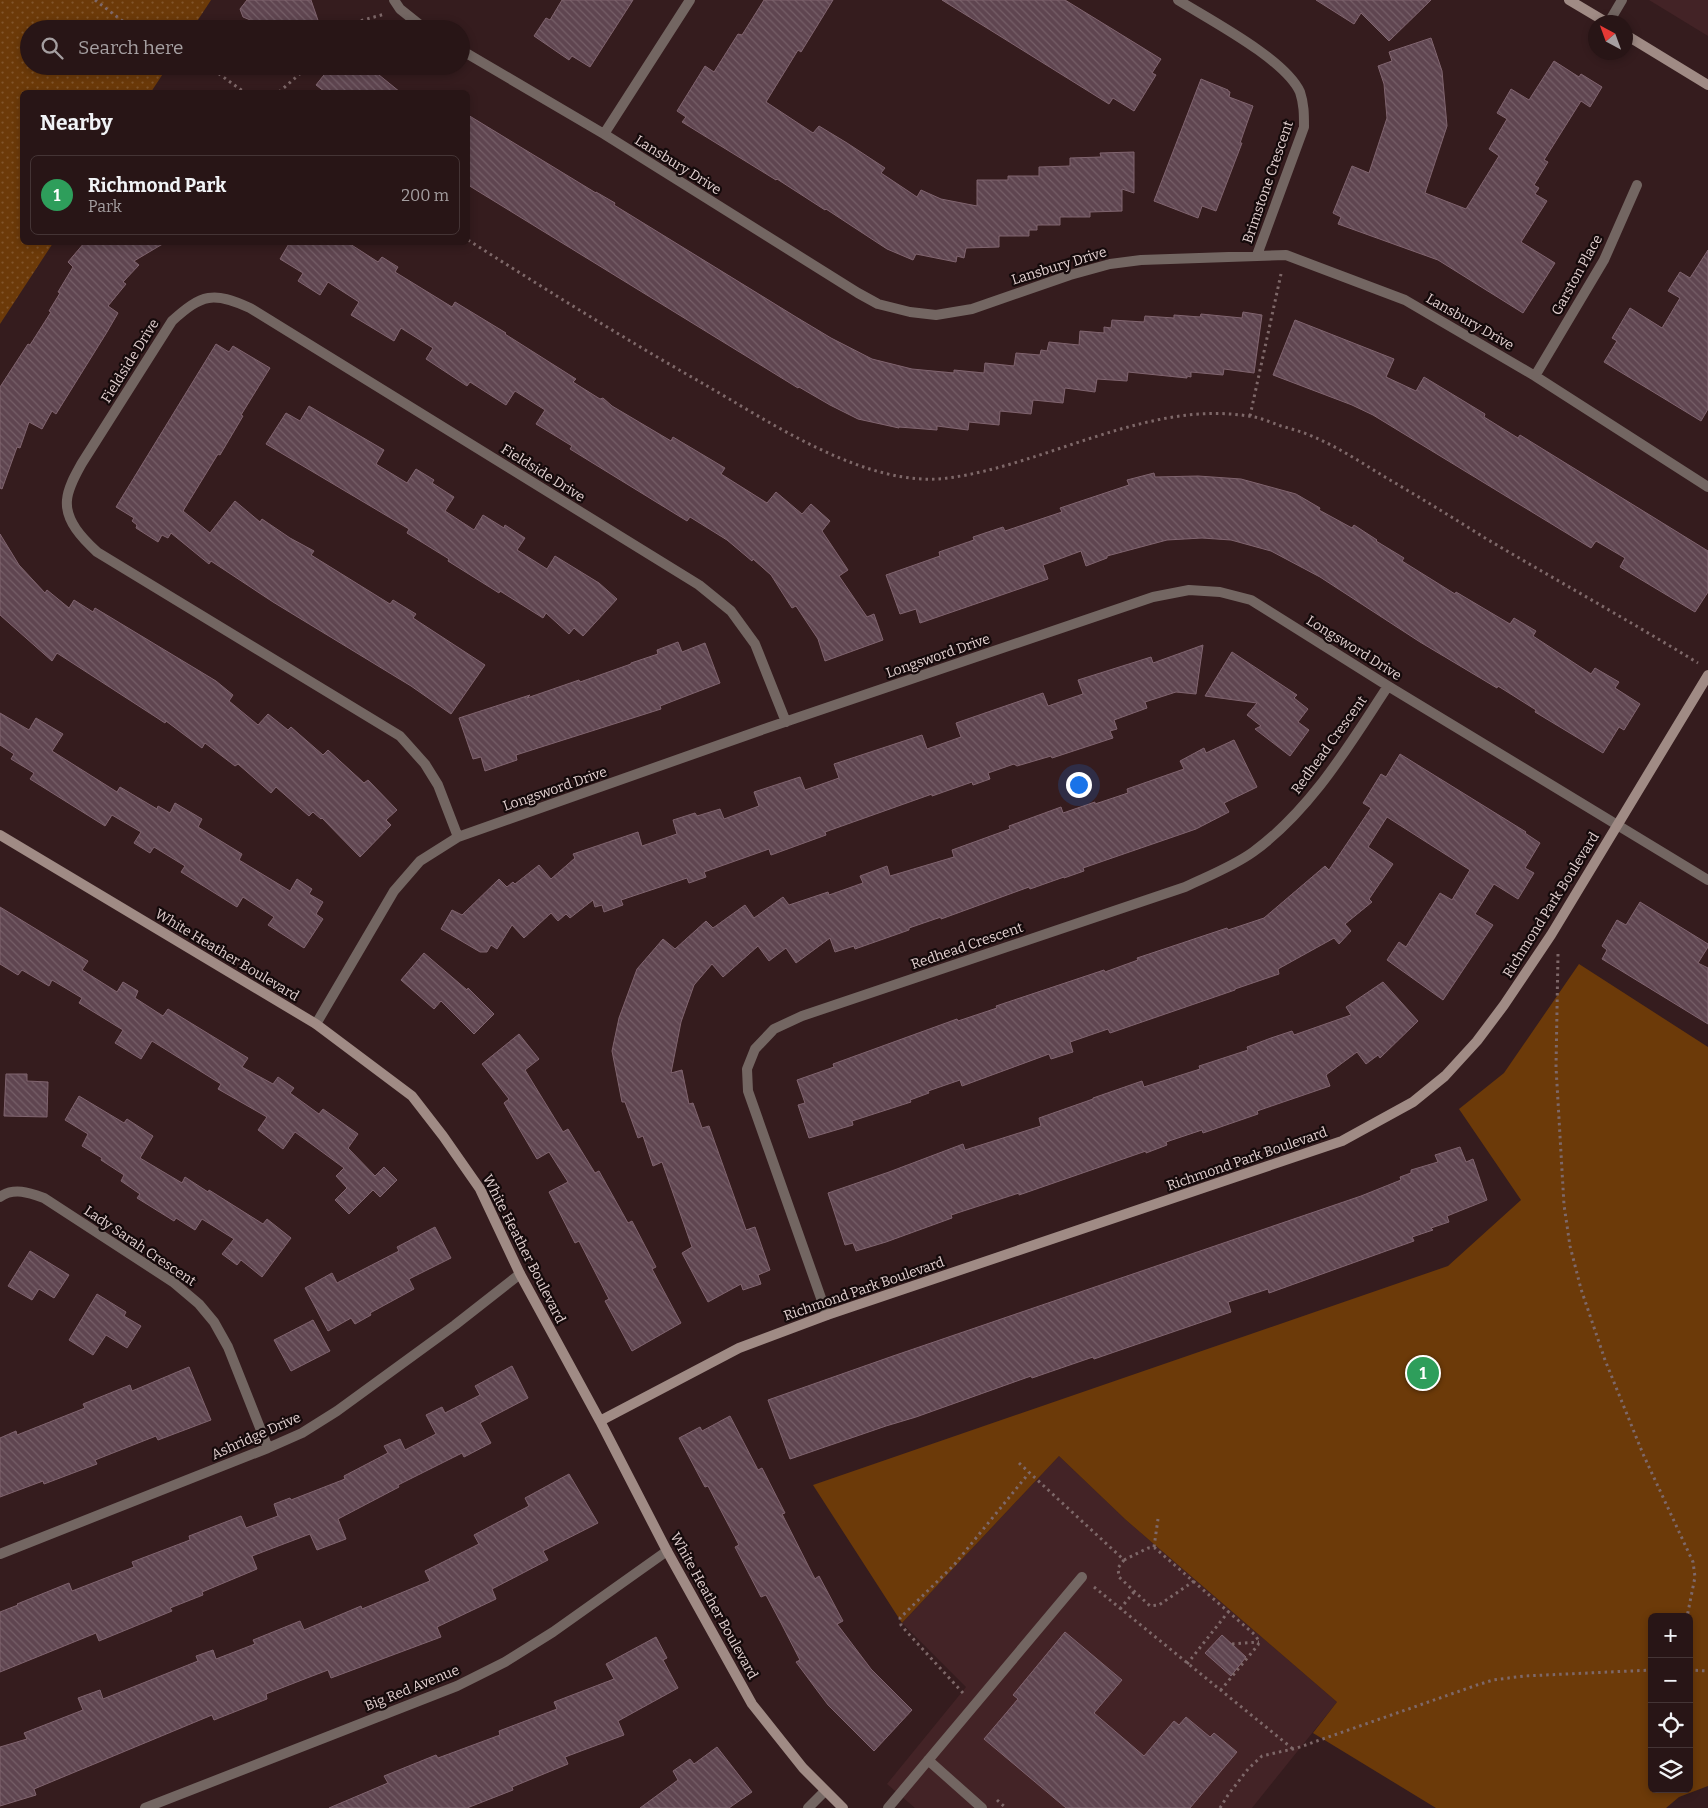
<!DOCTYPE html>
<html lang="en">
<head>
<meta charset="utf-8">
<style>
  :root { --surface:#281516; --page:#301e1f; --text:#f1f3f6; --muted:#a59fa1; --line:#443435; --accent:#94b7fd }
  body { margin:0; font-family:Bitter,serif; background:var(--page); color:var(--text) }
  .controls { position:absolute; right:15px; bottom:15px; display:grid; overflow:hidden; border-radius:8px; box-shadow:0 2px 8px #0003 }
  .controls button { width:45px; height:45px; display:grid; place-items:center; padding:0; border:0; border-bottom:1px solid var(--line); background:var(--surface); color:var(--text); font:25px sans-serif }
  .compass { position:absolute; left:1588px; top:15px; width:45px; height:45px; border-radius:50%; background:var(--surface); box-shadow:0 2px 8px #0003; rotate:319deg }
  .you { position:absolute; left:1078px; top:784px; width:18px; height:18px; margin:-12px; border:4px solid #fff; border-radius:50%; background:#1a73e8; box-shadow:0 0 0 8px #1a73e833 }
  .badge { display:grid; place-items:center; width:32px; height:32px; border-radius:50%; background:var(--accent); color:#fff; font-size:16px; font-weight:700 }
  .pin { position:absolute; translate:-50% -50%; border:2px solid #fff; box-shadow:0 1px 5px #0006 }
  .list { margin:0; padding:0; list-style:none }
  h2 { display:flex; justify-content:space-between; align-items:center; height:65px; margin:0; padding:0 20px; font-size:21px }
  h2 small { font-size:16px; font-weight:400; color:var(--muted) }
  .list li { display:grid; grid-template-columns:32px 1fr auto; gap:15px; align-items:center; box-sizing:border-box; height:80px; margin:0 10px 10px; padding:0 10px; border:1px solid var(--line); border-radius:8px }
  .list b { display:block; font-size:19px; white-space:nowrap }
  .list p { margin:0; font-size:16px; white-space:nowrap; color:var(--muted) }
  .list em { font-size:16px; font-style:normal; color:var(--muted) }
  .icon { flex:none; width:28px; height:28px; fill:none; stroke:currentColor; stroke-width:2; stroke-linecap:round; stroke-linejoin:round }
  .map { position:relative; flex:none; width:1708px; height:1808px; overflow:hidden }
  .search { position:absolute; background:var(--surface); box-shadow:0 2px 8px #0003; left:20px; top:20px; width:450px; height:55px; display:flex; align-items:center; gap:12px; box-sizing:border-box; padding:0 18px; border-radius:28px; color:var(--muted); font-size:19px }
  .panel { position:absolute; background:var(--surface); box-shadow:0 2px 8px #0003; left:20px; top:90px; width:450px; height:155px; border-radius:8px }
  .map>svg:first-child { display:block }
  .built { fill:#432326 }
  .grass { fill:url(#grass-dots) }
  .park { fill:#6c3a09; fill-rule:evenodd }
  .building { fill:url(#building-back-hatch); stroke:#80646f }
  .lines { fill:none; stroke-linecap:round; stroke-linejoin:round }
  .path { stroke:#7e6869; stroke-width:3; stroke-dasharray:2.5 4; stroke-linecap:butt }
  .lane { stroke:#736662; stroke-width:10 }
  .street { stroke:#736662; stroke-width:10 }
  .secondary { stroke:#a08b85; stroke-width:10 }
  .labels { text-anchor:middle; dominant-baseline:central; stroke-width:4.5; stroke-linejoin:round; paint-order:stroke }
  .street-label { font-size:14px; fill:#e3d1d1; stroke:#150a0b }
</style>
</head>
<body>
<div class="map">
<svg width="1708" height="1808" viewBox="0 0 1708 1808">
  <defs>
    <pattern id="grass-dots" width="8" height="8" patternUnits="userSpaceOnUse" patternTransform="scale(1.25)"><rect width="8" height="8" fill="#6c3a09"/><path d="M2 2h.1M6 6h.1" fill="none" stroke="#81552c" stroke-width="1.8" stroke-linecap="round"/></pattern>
    <pattern id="building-back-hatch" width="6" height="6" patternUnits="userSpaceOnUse" patternTransform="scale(1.25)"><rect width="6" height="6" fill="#5f4550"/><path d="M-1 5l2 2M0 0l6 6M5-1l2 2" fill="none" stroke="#765f68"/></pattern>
  </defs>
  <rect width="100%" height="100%" fill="#351c1e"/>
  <path class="built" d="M1649,0H1708V36Z
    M1059,1456L1126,1520L1337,1702L1252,1808H915L887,1784L966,1687L902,1623Z"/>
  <path class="grass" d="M0,0H211L192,29H29V66H168L151,92H22V242L53,243L0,324Z"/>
  <path class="park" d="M1579,964L1708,1047V1786L1679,1797L1666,1808H1436L1313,1733L1337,1702L1126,1520L1059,1456L902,1623L813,1485L1448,1266L1521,1200L1459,1109L1504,1073ZM1652,1617H1689V1789H1652Z"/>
  <path class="building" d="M247,0H311L321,29H272L243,17L240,9Z
    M562,0H633L590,67L572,56L569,60L534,36L546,18L550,20Z
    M764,0H833L801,52L798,50L766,102L813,133L819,126L847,143L885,168L881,173L917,197L921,190L941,199L977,206V180H1008V176H1039V167L1070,166V158L1101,157L1100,153L1134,152V193L1122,189V211L1090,212V217H1060V225H1037V230H1029V236H999V247L966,248L964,258L957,256L956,262L916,254L913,260L887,249L826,209L825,210L777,179L776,180L682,122L686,117L677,111L705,66L714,72L738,34L742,35Z
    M942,0H1065L1161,59L1152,73L1156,75L1134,111L1113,98L1109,104Z
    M1316,0H1431L1389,41L1361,13L1354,24Z
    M1431,38L1442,71L1447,126L1425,193L1466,209L1499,156L1489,149L1507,119L1497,113L1511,89L1529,100L1554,61L1579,77L1581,74L1602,87L1590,107L1581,101L1544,160L1548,162L1534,185L1539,188L1535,194L1547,201L1521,242L1555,263L1523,313L1438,260L1338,224L1341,217L1333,213L1352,166L1369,173L1387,118L1384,84L1378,66L1392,61L1389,52Z
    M331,66H368L400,92H325L316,85Z
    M1201,79L1228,90V91L1230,92L1229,97L1253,106L1240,143H1242L1216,211L1202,206L1198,218L1154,201Z
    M468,115L596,193V192L615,203L614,205L796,317L831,338L872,359L912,369L954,373V370L984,373L985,363L1014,366L1016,353L1040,355L1041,350L1047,351L1049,342L1079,345L1080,331L1104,333V327L1111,328L1112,320L1144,322L1145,316L1174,318V315L1200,317L1201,314L1242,318L1243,312L1262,315L1254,373L1224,369L1223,375L1191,372V377L1187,376V378L1128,372L1127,381L1097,379L1095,392L1065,388L1063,403L1033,400L1031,414L1000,411L999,425L969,422L968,430L937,426V430L899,427V428L858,419L830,405L799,387L798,388L468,185Z
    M85,242H166L134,261L139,265L123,282L126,284L108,306L118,313L107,332L56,414L52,411L42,429L29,422L20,448L17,447L2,489L0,488V387L28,344L30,345L51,312L49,311L60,293L58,292L73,267L68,262Z
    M290,242H347L378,262L382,257L398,267L395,272L452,307L455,302L506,333L505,334L576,379L573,382L600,399L603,398L612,406L671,441L673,437L725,468L721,474L767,503L776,492L802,514L811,504L830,521L822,531L848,570L839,576L867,617L874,614L883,640L825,661L818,639L796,606L792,608L771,575L753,559L752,561L727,540L690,517L687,521L570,449L572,446L536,424L545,410L515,391L506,405L470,382L467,386L426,359L433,348L401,328L394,341L351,315L359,302L328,282L320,295L298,281L303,273L280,259Z
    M1708,250V409L1701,421L1604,362L1617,341L1612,338L1630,308L1662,328L1680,298L1668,291L1680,272L1690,278Z
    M1295,320L1394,359L1386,377L1416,391L1424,377L1485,414L1484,417L1518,438L1520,435L1708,551V592L1695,612L1620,567L1625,558L1596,541L1591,548L1373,415L1352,405L1273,375Z
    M216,344L229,352L233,346L270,368L241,415L243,416L220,455L218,454L183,511L210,533L235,501L260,522L262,519L290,538L314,551L311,555L390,604L393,600L416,614L413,618L485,665L451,714L411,686L273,602L211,561L209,564L171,533L168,538L162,535L158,542L136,528L137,525L132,521L134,518L116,507Z
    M309,406L384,450L376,464L407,483L416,469L434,480L432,483L454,497L445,511L474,530L483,515L504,528L505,525L525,538L517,550L547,569L555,556L599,583L617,599L583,636L574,628L569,634L546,613L543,618L500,591L499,593L448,561L449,559L407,533L409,529L266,444L286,413L300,421Z
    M1154,473L1155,477L1198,476L1241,479L1296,494L1320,508L1319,510L1352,528L1354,525L1377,540L1376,541L1404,558L1402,561L1455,594L1456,592L1510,624L1514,618L1536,631L1533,636L1591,674L1595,668L1619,682L1615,688L1640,704L1624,730L1619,727L1603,753L1535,712L1536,710L1498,686L1497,688L1420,642L1320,577L1271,551L1231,540L1202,538L1167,540L1107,556V558L1086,566L1081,551L1043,565L1048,579L920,623L916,609L900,614L886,575L940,556L939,552L974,540L973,537L1003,527L1005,531L1062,512L1060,508L1129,485L1127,480Z
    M0,534L19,565L45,593L47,590L69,608L74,600L93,612L95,608L216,681L233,695L229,701L258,725L268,714L288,730L291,727L323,755L328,750L364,783L368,780L397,810L386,820L391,825L360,857L322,818L321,819L313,812L309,816L276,787L271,793L238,764L235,766L205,743L202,748L166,721L165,723L57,653L52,661L0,615Z
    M678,642L682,652L705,643L720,683L660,706L661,709L516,755L517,760L485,771L481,757L473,759L459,718L530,695L527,698L579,680L580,682L631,664V663L658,654L657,650Z
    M1203,645L1196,694L1176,692L1145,702L1147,708L1114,720L1117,729L1110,731L1113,738L1052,758L1051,756L1017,766L1014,764L988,773L990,779L973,785L972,782L932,796V794L825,832L826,835L771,855L769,849L704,872L706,877L689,883L687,878L621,900L623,905L604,912L602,905L595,907L593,900L570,918L566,914L558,921L551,913L524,938L512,925L497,949L491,945L487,952H480L441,929L452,910L462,915L499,879L507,887L513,882L515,884L539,865L551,879L575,858L573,854L638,832L642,846L677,834L673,820L695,813L697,816L720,809L724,819L759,806L754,792L800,777L805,790L839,778L834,764L922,735L927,749L961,737L956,723L1043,693L1048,706L1083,694L1078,680L1151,657L1153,663Z
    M1232,652L1297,695L1294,698L1308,709L1298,722L1309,730L1290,756L1255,729L1261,726L1247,715L1257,703L1205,696Z
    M0,713L29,730L36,718L63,734L52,751L117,792L120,787L157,809L158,806L170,813L175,803L202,819L198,827L242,854L239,860L290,891L297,879L312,889L309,894L323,902L316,914L323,919L304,948L268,925L274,917L243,897L237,907L181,872L185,866L154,847L150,853L134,843L141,832L112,815L105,826L30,779L34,773L11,759L14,754L0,745Z
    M1234,740L1257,787L1224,803L1229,812L1196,829L1083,868L1084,871L1064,878V877L1030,889L1029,887L941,919V917L909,928V930L855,949L854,946L835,952L830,938L796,963L786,948L769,961L758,946L723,977L712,964L694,985L681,1022L671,1073L682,1070L689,1104L693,1103L702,1128L709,1126L746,1230L755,1227L770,1270L758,1275L761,1284L743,1290L741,1284L708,1302L682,1253L692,1247L662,1162L653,1166L643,1136L638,1138L625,1102H622L612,1051L619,1018L637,969L663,939L675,949L706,921L713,928L745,905L754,918L783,897L789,905L828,892L829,895L863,883L860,876L887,866L890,876L954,857L952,850L1010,829L1009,826L1061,807L1063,813L1095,802V804L1128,793L1127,789L1184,769L1180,761L1204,748L1206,753Z
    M1400,754L1526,832L1525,833L1540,843L1525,868L1534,873L1518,899L1494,884L1475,914L1493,925L1443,1000L1387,960L1399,942L1406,947L1440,893L1452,900L1470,870L1387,817L1368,847L1393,864L1369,899L1372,902L1345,924L1351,931L1339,944L1334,938L1278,969L1279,974L1235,989V990L1110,1033L1108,1029L1070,1042L1073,1052L1051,1059L1049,1054L962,1086L960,1080L928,1091L929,1093L910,1100L911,1102L852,1121L853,1125L809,1138L798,1105L805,1103L797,1080L834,1067L833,1064L957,1019L958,1021L997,1008L996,1006L1104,970L1105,972L1138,960L1137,958L1227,928L1228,930L1264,918L1325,866L1329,870L1371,808L1363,803L1381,774L1386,777Z
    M1640,902L1708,944V947L1698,963L1708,968V1024L1602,959L1607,950L1602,946L1617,920L1626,925Z
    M0,907L88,961L82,970L117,992L123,982L138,991L135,998L163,1016L168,1009L248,1058L242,1067L273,1084L278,1077L294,1088L290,1093L319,1114L323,1109L358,1134L348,1148L375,1176L384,1167L397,1180L380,1197L373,1190L349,1214L335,1200L347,1188L336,1176L344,1168L295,1132L283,1149L258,1130L267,1117L218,1089L221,1084L152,1041L141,1059L115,1043L123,1030L79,1003L82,998L52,980L49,986L22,970L18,975L0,964Z
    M424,953L467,990L468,988L494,1014L474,1034L441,1001L434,1009L401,980Z
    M1383,982L1418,1021L1380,1058L1378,1055L1366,1064L1357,1052L1326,1075L1330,1086L1257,1111L1258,1114L1203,1133L1202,1130L1166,1142L1167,1145L1146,1153V1151L1019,1195V1193L951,1215L952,1218L886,1242L856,1251L853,1243L845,1245L828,1193L889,1172L963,1144L965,1150L1041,1126L1039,1118L1093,1099V1098L1142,1081L1144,1087L1200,1069L1199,1066L1248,1050L1247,1047L1271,1038L1292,1031L1294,1035L1351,1015L1346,1007Z
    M519,1034L539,1059L525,1070L563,1132L568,1129L595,1173L599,1171L628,1223L632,1221L656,1267L652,1269L681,1323L632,1351L605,1301L609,1299L579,1241L575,1243L549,1192L568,1182L549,1152L537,1159L504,1103L509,1099L482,1064Z
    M6,1074H27V1081L48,1082L47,1117L4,1116Z
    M79,1096L124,1123L127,1119L153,1136L140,1158L182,1183L185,1177L208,1192L209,1190L263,1224L267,1219L291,1238L262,1277L241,1260L237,1265L222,1254L234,1239L202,1219L195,1230L176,1218L174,1221L137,1198L140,1194L121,1181L124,1175L101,1160L102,1158L82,1146L88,1134L65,1120Z
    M1460,1147L1466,1162L1473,1159L1487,1200L1447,1216L1449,1222L1431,1228L1433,1230L1412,1237L1414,1241L1269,1293L1268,1289L1228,1302L1231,1312L1094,1359L1093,1357L1032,1378L1031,1376L916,1417L886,1426L790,1459L768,1400L893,1356L1361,1196L1401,1180L1400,1177L1411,1173V1170L1438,1162L1435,1155Z
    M435,1227L451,1258L409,1279L414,1289L370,1313L371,1315L355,1324L351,1318L328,1331L305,1288L332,1273L337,1283L399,1251L397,1247Z
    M30,1251L69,1275L54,1298L39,1289L32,1300L8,1286Z
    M97,1294L126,1312L124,1316L141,1326L127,1348L106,1335L93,1355L69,1340Z
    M313,1320L330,1351L291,1371L274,1340Z
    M512,1366L528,1398L480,1423L491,1443L464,1457L462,1453L398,1485L399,1487L338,1519L346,1539L317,1550L310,1534L252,1556L257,1569L202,1592L203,1595L170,1608L172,1611L99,1641L96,1633L0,1672V1612L18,1605L17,1604L69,1583L72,1591L134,1567L132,1562L190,1540L189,1536L241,1516L246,1528L278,1516L274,1504L290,1498L291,1500L345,1479L344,1476L388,1453L384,1446L400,1439L405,1450L436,1434L426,1415L442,1407L445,1413L480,1395L475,1386Z
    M189,1367L211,1420L158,1440L156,1436L95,1460L97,1464L81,1470L44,1484L43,1481L0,1497V1438L16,1431L17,1435L85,1408L83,1404L130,1385L132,1391Z
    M730,1416L758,1470L762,1468L785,1513L782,1514L815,1579L819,1576L843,1621L837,1624L871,1669L912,1710L874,1751L828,1705L796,1662L800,1660L781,1623L766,1595L761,1597L735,1547L739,1545L708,1486L705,1487L679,1438L700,1427L702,1431Z
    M569,1474L598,1523L543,1551L548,1560L492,1589L496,1599L437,1627L441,1637L331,1678L328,1670L307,1678L266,1694L267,1699L214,1720L212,1715L34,1789L36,1795L0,1806V1747L27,1739L24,1733L83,1710L78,1698L100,1690L103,1699L198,1661L196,1656L213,1650L216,1659L255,1644L253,1640L300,1621L304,1630L361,1606L362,1609L430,1581L425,1571L479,1544L474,1535L529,1506L525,1498Z
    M1065,1632L1122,1680L1094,1713L1144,1756L1174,1721L1179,1725L1186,1717L1210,1737L1214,1733L1237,1752L1190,1808H1066L984,1739L1018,1699L1013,1695Z
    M1222,1635L1246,1657L1231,1676L1205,1653Z
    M656,1637L667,1658L663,1660L678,1688L618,1721L624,1735L565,1757L568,1764L512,1787L513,1790L467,1808H329L388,1783L384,1776L436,1755L438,1758L500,1735L499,1731L557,1709L554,1702L614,1679L606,1664Z
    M717,1747L752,1792L729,1808H640L678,1780L673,1771L690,1759L694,1764Z"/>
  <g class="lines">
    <path class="path" d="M95,0L133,29
      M351,29L360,21L385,14
      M208,66L244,92
      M279,92L309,66
      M468,240C545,289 623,338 702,383C770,422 867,489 948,478C1046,465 1148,400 1248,416C1259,417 1270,422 1281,426C1292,429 1303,432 1314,437C1338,447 1362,463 1385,477C1419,497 1452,517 1485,538C1556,580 1628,620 1698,663
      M1250,416L1281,274
      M1558,954L1556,1067L1564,1205L1570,1246L1581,1289L1605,1360L1643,1454L1693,1562L1695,1577L1687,1617
      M1019,1463L1124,1560L1148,1548H1155L1255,1635L1259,1641L1258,1645L1220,1691
      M1154,1547L1158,1519
      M1124,1560L1118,1568L1119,1577L1150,1606L1159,1605L1194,1581
      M1094,1587L1293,1749
      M1120,1609L1134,1592
      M1232,1644L1259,1642
      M1187,1664L1229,1611
      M1689,1670L1708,1671
      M963,1693L906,1631L901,1625L900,1618L954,1565L1029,1473
      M997,1800L1006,1808
      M1220,1808L1228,1795L1248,1769L1262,1756L1297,1748L1477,1685L1493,1680L1524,1676L1652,1670"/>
    <path class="lane" d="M1609,22L1622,0
      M928,1760L982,1808
      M888,1808L1082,1577"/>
    <path class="street" d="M394,0L400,9L425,29
      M1178,0C1210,20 1285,59 1300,92C1304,104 1304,114 1304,127L1257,255
      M461,50L604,134L858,293L878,304L910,312L936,315L972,309L1070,275L1110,264L1141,260L1286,255L1405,300L1535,376L1708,487
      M604,134L690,0
      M1535,376L1604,260L1637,185
      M458,837L438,785L425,764L400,736L97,552C83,539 65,521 67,500C68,487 76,474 82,463L172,321C202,294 213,291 250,308L699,585L731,611L755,644L786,722
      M316,1024L394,891L420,861L458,837L770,727L1153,597L1189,590L1220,592L1251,600L1388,686L1708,880
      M0,1197C14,1187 30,1193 44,1198L173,1282L199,1304L214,1322L228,1347L268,1448
      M827,1315L748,1091L747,1069L755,1049L774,1029L802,1016L1185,887C1208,876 1232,867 1253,852C1312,809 1349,745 1388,686
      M0,1554L268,1448L302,1433L337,1411L455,1325L520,1274
      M145,1808L457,1686L505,1662L553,1632L667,1551
      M808,1808L825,1791"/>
    <path class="secondary" d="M1569,0L1606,22
      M1626,35L1708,85
      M0,835L316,1024L412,1096L443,1136L480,1189L520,1274L600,1421L667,1551L752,1704L803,1768L843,1808
      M600,1421L739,1348L827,1315L1342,1141L1413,1102L1445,1076L1477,1041L1504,1005L1551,935L1708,675"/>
  </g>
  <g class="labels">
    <g class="street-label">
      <text transform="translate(678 165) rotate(32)">Lansbury Drive</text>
      <text transform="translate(1268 182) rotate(-71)">Brimstone Crescent</text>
      <text transform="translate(1059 266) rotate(-17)">Lansbury Drive</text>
      <text transform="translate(1577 275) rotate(-61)">Garston Place</text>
      <text transform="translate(1470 322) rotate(30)">Lansbury Drive</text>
      <text transform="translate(130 361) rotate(-58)">Fieldside Drive</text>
      <text transform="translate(543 473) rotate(32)">Fieldside Drive</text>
      <text transform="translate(1354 648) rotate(32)">Longsword Drive</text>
      <text transform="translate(938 656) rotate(-19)">Longsword Drive</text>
      <text transform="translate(1329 745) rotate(-54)">Redhead Crescent</text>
      <text transform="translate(555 789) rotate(-19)">Longsword Drive</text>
      <text transform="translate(1551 905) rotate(-58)">Richmond Park Boulevard</text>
      <text transform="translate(967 946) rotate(-19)">Redhead Crescent</text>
      <text transform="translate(227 955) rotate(31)">White Heather Boulevard</text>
      <text transform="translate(1247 1159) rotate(-19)">Richmond Park Boulevard</text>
      <text transform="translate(140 1246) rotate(34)">Lady Sarah Crescent</text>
      <text transform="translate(524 1249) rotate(63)">White Heather Boulevard</text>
      <text transform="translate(864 1289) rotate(-19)">Richmond Park Boulevard</text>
      <text transform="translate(256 1436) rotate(-24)">Ashridge Drive</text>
      <text transform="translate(714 1606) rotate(61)">White Heather Boulevard</text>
      <text transform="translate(412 1688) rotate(-22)">Big Red Avenue</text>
    </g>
  </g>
</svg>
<div class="controls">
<button>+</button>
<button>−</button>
<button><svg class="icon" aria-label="locate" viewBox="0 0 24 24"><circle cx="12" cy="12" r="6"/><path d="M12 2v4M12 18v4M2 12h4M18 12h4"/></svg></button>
<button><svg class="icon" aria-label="layers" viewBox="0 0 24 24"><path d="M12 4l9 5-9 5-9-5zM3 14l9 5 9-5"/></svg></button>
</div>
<svg class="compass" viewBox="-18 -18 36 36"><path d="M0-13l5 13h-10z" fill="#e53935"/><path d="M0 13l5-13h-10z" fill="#a59fa1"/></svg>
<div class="you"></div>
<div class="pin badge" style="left:1423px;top:1373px;background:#2e9e5b">1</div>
<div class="search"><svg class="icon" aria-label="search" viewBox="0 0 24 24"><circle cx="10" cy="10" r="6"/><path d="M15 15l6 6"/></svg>Search here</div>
<section class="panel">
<h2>Nearby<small></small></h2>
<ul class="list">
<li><span class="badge" style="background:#2e9e5b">1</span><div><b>Richmond Park</b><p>Park</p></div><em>200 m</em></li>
</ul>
</section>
</div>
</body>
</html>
